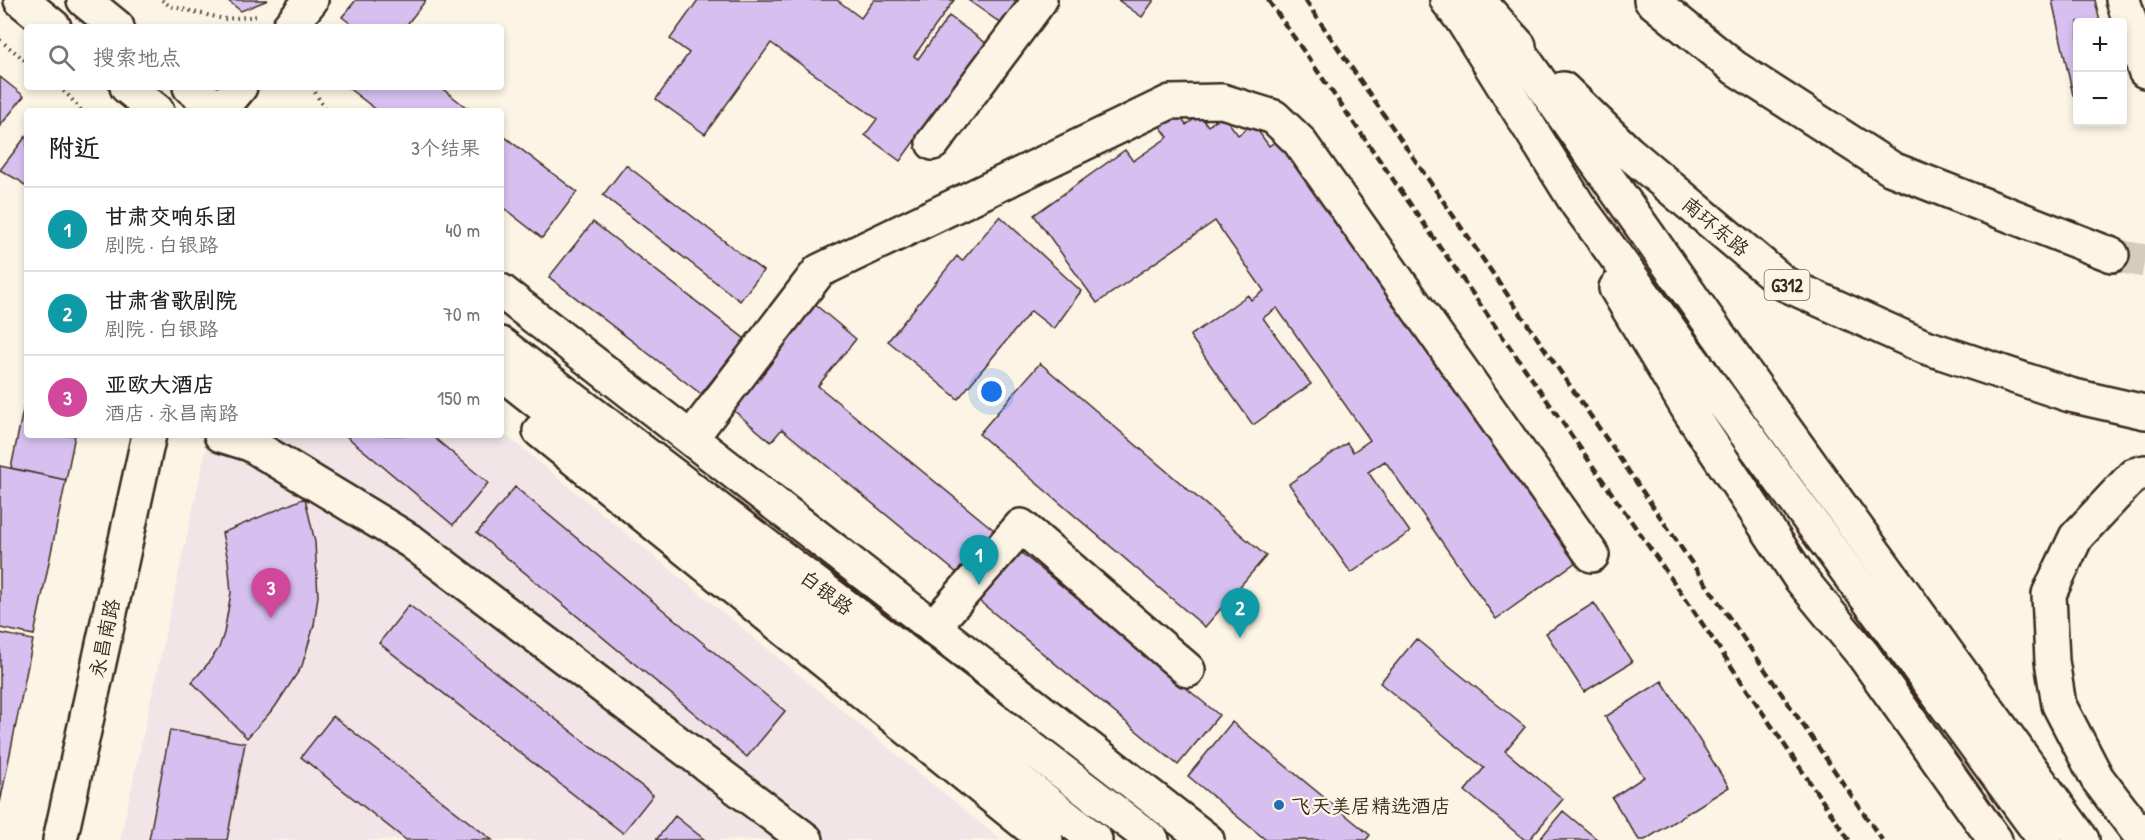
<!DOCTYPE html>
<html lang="zh">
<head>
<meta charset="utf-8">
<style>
  :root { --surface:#fff; --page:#f2f2f2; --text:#202124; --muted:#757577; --line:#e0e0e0; --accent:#db2777 }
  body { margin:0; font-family:"Patrick Hand","LXGW WenKai TC",sans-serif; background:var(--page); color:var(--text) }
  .controls { position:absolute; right:18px; top:18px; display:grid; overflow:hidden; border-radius:6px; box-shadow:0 3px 9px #0003 }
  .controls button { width:54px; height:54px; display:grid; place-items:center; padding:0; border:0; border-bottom:2px solid var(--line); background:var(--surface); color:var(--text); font:30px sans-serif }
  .you { position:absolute; left:992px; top:392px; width:21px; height:21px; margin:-15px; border:4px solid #fff; border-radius:50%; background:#1a73e8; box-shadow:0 0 0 9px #1a73e833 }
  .badge { display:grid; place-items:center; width:39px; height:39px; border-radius:50%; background:var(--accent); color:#fff; font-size:20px; font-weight:700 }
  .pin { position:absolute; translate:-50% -50px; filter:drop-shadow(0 2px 3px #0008) }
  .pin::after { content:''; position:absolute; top:32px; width:21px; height:18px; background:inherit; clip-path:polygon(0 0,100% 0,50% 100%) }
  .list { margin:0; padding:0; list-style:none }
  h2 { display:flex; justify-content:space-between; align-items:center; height:78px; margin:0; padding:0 24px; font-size:26px }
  h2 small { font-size:20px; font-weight:400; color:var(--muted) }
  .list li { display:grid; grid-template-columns:39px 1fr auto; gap:18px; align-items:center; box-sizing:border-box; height:84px; padding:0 24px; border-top:2px solid var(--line) }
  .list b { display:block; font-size:22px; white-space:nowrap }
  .list p { margin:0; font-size:20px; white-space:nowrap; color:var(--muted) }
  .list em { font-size:20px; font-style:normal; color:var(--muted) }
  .icon { flex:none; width:33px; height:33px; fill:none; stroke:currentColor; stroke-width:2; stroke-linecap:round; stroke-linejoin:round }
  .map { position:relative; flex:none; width:2145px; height:840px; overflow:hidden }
  .search { position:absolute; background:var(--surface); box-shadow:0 3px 9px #0003; left:24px; top:24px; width:480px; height:66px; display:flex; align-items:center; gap:15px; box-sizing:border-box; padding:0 21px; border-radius:6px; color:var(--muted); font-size:22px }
  .panel { position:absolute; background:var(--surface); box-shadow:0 3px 9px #0003; left:24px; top:108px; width:480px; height:330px; border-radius:6px }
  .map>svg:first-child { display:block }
  .built { fill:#f1e5e8 }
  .building { fill:#d7c0f0; stroke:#3b2a1e; stroke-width:1.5 }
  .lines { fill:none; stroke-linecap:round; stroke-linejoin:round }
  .highway-tunnel { stroke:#d5ccbd; stroke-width:33; stroke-dasharray:33 16; stroke-linecap:butt }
  .minor-casing { stroke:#3b2a1e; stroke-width:38 }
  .major-casing { stroke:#3b2a1e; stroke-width:38 }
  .highway-casing { stroke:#3b2a1e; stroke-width:38 }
  .path { stroke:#3b2a1e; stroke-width:4; stroke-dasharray:1.5 4.5; stroke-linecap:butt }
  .minor { stroke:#fcf5e5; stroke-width:33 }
  .major { stroke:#fcf5e5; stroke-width:33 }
  .highway { stroke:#fcf5e5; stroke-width:33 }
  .rail { stroke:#3b2a1e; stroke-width:4.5; stroke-dasharray:9 4.5; stroke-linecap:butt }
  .poi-dot { fill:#1f6fb2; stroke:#fcf5e5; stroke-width:2 }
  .labels { text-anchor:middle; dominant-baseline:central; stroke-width:4.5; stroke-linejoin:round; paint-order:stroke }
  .shield { fill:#fcf5e5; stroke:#75675a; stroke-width:1.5 }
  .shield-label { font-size:18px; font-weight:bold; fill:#3b2a1e }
  .street-label { font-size:20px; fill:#3b2a1e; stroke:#fcf5e5 }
  .poi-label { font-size:20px; fill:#3b2a1e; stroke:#fcf5e5; text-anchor:start }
</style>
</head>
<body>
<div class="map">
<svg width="2145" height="840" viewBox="0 0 2145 840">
  <rect width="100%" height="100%" fill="#fcf5e5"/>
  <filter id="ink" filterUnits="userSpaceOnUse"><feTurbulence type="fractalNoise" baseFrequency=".0167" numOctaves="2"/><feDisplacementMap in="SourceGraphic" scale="12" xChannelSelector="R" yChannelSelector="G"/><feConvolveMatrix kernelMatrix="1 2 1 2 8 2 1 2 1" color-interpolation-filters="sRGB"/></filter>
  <g filter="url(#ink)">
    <path class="built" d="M501,431L1001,840H120L209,435H501Z"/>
    <path class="building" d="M227,0H268L241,11Z
      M356,0H426L405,27H355L342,17Z
      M698,0H837L861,18L874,0H954L914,56L918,59L949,16L987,44L952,93L950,91L900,161L865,135L877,119L771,43L705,134L656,99L689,53L670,39Z
      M968,0H1020L1002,24Z
      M1118,0H1154L1142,17Z
      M2052,0H2095L2100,22H2078V94L2073,95Z
      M0,77L24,96L0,126Z
      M347,87H440L471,111H378Z
      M1175,110L1186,125L1200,115L1208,126L1223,115L1238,135L1253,124L1269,146L1277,140L1576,562L1496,619L1385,461L1368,472L1410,532L1351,573L1289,484L1347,443L1353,452L1370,440L1277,308L1263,318L1311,384L1253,425L1190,336L1248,295L1251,300L1264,291L1215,221L1097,303L1034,215L1125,150L1133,161L1168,137L1157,122Z
      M501,134L577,192L542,238L501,206Z
      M27,135V188L20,181L0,170Z
      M626,165L763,271L740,301L603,195Z
      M1000,216L1081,291L1054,329L1031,311L958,399L888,341L957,256L962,261Z
      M593,222L745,339L701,394L549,277Z
      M811,301L856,339L818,386L999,534L963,578L782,429L771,442L726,404Z
      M1040,363L1266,556L1205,627L979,434Z
      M27,391V435H75L66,480L11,468Z
      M345,435H431L488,483L453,525Z
      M0,466L66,480L34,635L0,628Z
      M515,487L785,711L747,757L477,533Z
      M305,498L315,542L318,596L314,625L302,666L275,707L247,738L192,682L206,666L219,648L224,633L231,593L228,560L222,533Z
      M1019,551L1219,715L1178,765L978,600Z
      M1594,603L1632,662L1584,692L1546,633Z
      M409,605L653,795L623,833L379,643Z
      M0,633L33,640L0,803Z
      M1416,639L1525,727L1505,751L1563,799L1529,840H1525L1465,791L1484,768L1380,683Z
      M1662,681L1729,787L1645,840H1639L1612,798L1644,777L1605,717Z
      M333,716L492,840H406L301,757Z
      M1232,722L1370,835L1366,840H1266L1188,776Z
      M170,730L245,743L227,840H149Z
      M1563,811L1598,840H1539Z
      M675,816L705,840H656Z"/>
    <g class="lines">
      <path class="highway-tunnel" d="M2112,255L2145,261"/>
      <defs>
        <path id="minor" d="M289,27L311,0
          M220,111L240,87
          M933,143L1040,0
          M221,435L250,444L412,542L806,840
          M691,438L819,271L1170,102L1222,101L1274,117L1299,141L1592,555
          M933,627L1021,526L1188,670
          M60,840L149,435"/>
        <path id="major" d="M21,0L54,27
          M84,0L117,27
          M1447,0L1463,21L1578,205L2045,840
          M2123,0L2145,71
          M127,87L157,111
          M190,87L220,111
          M1616,288L1690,412L1800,578L1864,656L1995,840
          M501,291L1207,840
          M501,344L1152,840
          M509,379L1095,840
          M540,431L1046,840"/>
        <path id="highway" d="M1478,0L1519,46
          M1651,0L1735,68L1892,169L2112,255
          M1504,31L1777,418L2082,840
          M1563,89L1628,152L1785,284L1923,346L2070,395L2145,412
          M2144,840L2097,778L2059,705L2052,661L2049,594L2076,537L2134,475L2145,472"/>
      </defs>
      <use href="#minor" class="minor-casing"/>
      <use href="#major" class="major-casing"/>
      <use href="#highway" class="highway-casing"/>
      <path class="path" d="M162,0L170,6L224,19L259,16
        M0,40L27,62
        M59,87L68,95L82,111
        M312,87L326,111"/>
      <use href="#minor" class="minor"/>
      <use href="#major" class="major"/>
      <use href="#highway" class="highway"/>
      <path class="rail" d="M1268,0L1691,607L1849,840
        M1305,0L1882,840"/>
    </g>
  </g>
  <circle class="poi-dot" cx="1279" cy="805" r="6"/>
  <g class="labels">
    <rect class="shield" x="1764.5" y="270" width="45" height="30" rx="4.5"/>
    <g class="shield-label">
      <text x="1787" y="285">G312</text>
    </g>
    <g class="street-label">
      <text transform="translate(1716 226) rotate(40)">南环东路</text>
      <text transform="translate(827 592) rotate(37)">白银路</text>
      <text transform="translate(104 638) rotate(-78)">永昌南路</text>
    </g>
    <g class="poi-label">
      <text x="1291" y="805">飞天美居精选酒店</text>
    </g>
  </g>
</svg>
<div class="controls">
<button>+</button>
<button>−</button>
</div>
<div class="you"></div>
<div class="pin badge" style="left:979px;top:585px;background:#0f9aa8">1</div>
<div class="pin badge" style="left:1240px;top:638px;background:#0f9aa8">2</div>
<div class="pin badge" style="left:271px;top:618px;background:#d1479c">3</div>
<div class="search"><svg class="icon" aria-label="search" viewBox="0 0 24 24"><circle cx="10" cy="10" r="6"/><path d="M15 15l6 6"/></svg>搜索地点</div>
<section class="panel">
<h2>附近<small>3个结果</small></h2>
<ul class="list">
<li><span class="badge" style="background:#0f9aa8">1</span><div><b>甘肃交响乐团</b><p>剧院 · 白银路</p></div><em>40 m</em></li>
<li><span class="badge" style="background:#0f9aa8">2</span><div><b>甘肃省歌剧院</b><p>剧院 · 白银路</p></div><em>70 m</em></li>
<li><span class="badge" style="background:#d1479c">3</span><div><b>亚欧大酒店</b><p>酒店 · 永昌南路</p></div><em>150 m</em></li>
</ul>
</section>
</div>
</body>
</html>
